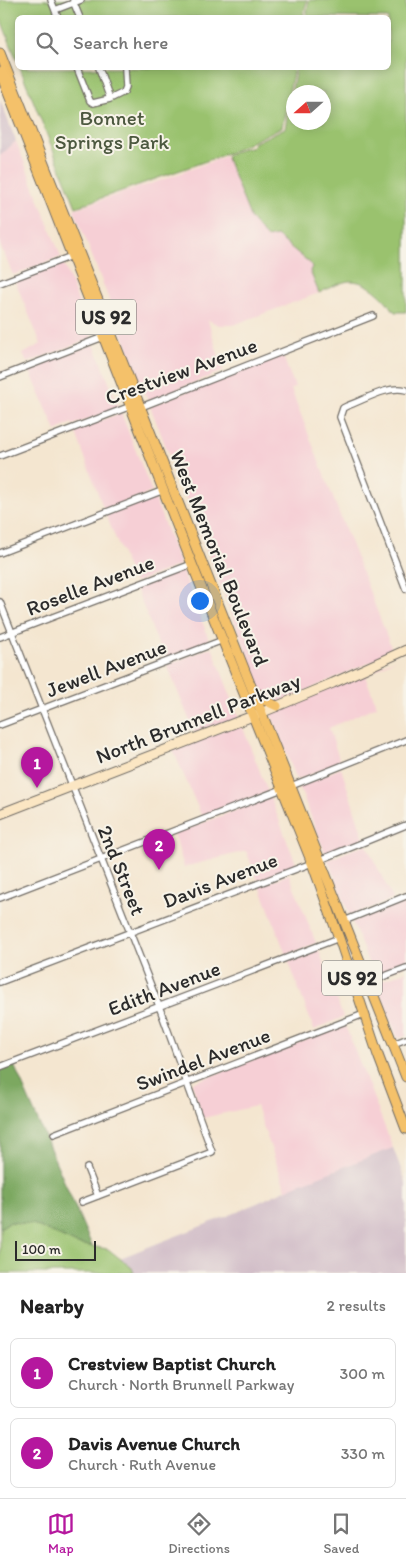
<!DOCTYPE html>
<html lang="en">
<head>
<meta charset="utf-8">
<style>
  :root { --surface:#fff; --page:#f2f2f2; --text:#222; --muted:#767676; --line:#e0e0e0; --accent:#b5179e }
  body { margin:0; font-family:Itim,sans-serif; background:var(--page); color:var(--text) }
  .compass { position:absolute; left:286px; top:85px; width:45px; height:45px; border-radius:50%; background:var(--surface); box-shadow:0 2px 12px #0003; rotate:249deg }
  .scale { position:absolute; left:15px; bottom:12px; width:81px; box-sizing:border-box; padding-left:5px; border:2px solid #2b2b2b; border-top:0; font-size:14px; line-height:18px; white-space:nowrap; color:#2b2b2b; -webkit-text-stroke:4px #f7f3e8; paint-order:stroke }
  .you { position:absolute; left:199px; top:600px; width:18px; height:18px; margin:-12px; border:4px solid #fff; border-radius:50%; background:#1a73e8; box-shadow:0 0 0 8px #1a73e833 }
  .badge { display:grid; place-items:center; width:32px; height:32px; border-radius:50%; background:var(--accent); color:#fff; font-size:16px; font-weight:700 }
  .pin { position:absolute; translate:-50% -41px; filter:drop-shadow(0 1px 2px #0008) }
  .pin::after { content:''; position:absolute; top:26px; width:18px; height:15px; background:inherit; clip-path:polygon(0 0,100% 0,50% 100%) }
  .list { margin:0; padding:0; list-style:none }
  h2 { display:flex; justify-content:space-between; align-items:center; height:65px; margin:0; padding:0 20px; font-size:21px }
  h2 small { font-size:16px; font-weight:400; color:var(--muted) }
  .list li { display:grid; grid-template-columns:32px 1fr auto; gap:15px; align-items:center; box-sizing:border-box; height:70px; margin:0 10px 10px; padding:0 10px; border:1px solid var(--line); border-radius:8px }
  .list b { display:block; font-size:19px; white-space:nowrap }
  .list p { margin:0; font-size:16px; white-space:nowrap; color:var(--muted) }
  .list em { font-size:16px; font-style:normal; color:var(--muted) }
  .icon { flex:none; width:28px; height:28px; fill:none; stroke:currentColor; stroke-width:2; stroke-linecap:round; stroke-linejoin:round }
  .map { position:relative; flex:none; width:406px; height:1273px; overflow:hidden }
  .search { position:absolute; background:var(--surface); box-shadow:0 2px 12px #0003; left:15px; right:15px; top:15px; height:55px; display:flex; align-items:center; gap:12px; box-sizing:border-box; padding:0 18px; border-radius:8px; color:var(--muted); font-size:19px }
  .sheet { height:225px; background:var(--surface) }
  nav { display:flex; justify-content:space-around; align-items:center; box-sizing:border-box; height:70px; border-top:1px solid var(--line); background:var(--surface); font-size:14px; color:var(--muted) }
  nav a { display:grid; justify-items:center; gap:2px }
  nav .on { color:var(--accent) }
  .map>svg:first-child { display:block }
  .built { fill:#f6cfd5 }
  .industrial { fill:#d1bdc8 }
  .green { fill:#9ac26e; stroke:#62764c; fill-rule:evenodd }
  .forest { fill:#7ba861; stroke:#536a46 }
  .lines { fill:none; stroke-linecap:round; stroke-linejoin:round }
  .street-casing { stroke:#716c65; stroke-width:8 }
  .secondary-casing { stroke:#716c65; stroke-width:11 }
  .primary-casing { stroke:#716c65; stroke-width:11 }
  .street { stroke:#fff; stroke-width:5.5 }
  .secondary { stroke:#fbe6c3; stroke-width:9 }
  .primary { stroke:#f4c16a; stroke-width:9 }
  .labels { text-anchor:middle; dominant-baseline:central; stroke-width:4; stroke-linejoin:round; paint-order:stroke }
  .shield { fill:#f7f3e8; stroke:#686764; stroke-width:1 }
  .shield-label { font-size:20px; font-weight:bold; fill:#2b2b2b }
  .park-label { font-size:21px; fill:#4c583f; stroke:#f7f3e8 }
  .street-label { font-size:21px; fill:#2b2b2b; stroke:#f7f3e8 }
</style>
</head>
<body>
<div class="map">
<svg width="406" height="1273" viewBox="0 0 406 1273">
  <rect width="100%" height="100%" fill="#f7f3e8"/>
  <filter id="ink" filterUnits="userSpaceOnUse"><feTurbulence type="fractalNoise" baseFrequency=".02" numOctaves="2"/><feDisplacementMap in="SourceGraphic" scale="10" xChannelSelector="R" yChannelSelector="G"/><feConvolveMatrix kernelMatrix="1 2 1 2 8 2 1 2 1" color-interpolation-filters="sRGB"/></filter>
  <filter id="wash" filterUnits="userSpaceOnUse"><feTurbulence type="fractalNoise" baseFrequency=".0096" numOctaves="4" result="noise"/><feDisplacementMap in="SourceGraphic" scale="20" xChannelSelector="R" yChannelSelector="G"/><feGaussianBlur stdDeviation="1.12" result="paint"/><feColorMatrix in="noise" values="0 0 0 0 0 0 0 0 0 0 0 0 0 0 0 0 0 1.4 0 .05"/><feComposite in="paint" operator="in"/></filter>
  <g filter="url(#wash)">
    <rect width="100%" height="100%" fill="#f4e6d0"/>
    <path class="built" d="M16,141L61,257L13,275L0,245V156Z
      M226,156L251,219L277,236L310,263L312,267L310,271L319,293L233,325H219L208,320L223,371L148,401L74,209L162,180Z
      M63,262L92,338L27,363L23,354L41,344L15,281Z
      M94,344L119,408L73,425L72,423L56,431L29,369Z
      M282,354L295,387L291,389L393,652L278,703L264,696L150,406Z
      M121,413L152,492L104,510L75,430Z
      M154,497L180,565L134,583L106,515Z
      M182,570L210,642L164,659L136,588Z
      M212,647L239,718L195,734L167,665Z
      M396,659L365,676L377,706L329,728L340,762L297,780L270,712Z
      M241,723L268,792L202,817L173,750Z
      M341,768L364,839L326,855L299,786Z
      M270,797L297,866L258,880L246,851L184,867L174,834Z
      M366,844L393,899L350,916L328,860Z
      M289,874L316,943L286,955L260,886Z
      M406,899V965L374,977L352,921Z
      M318,948L343,1017L314,1030L288,960Z
      M406,971V1036L398,1039L376,983Z
      M345,1025L393,1148L286,1190L256,1106L203,1118L192,1083Z"/>
    <path class="industrial" d="M0,100L16,141L0,156Z
      M393,1148L406,1182V1273H134L132,1268L120,1258L240,1211L294,1186Z"/>
    <path class="green" d="M0,0H307L303,17L18,18L17,61L0,17Z
      M309,0H406V312H395C385,299 370,282 352,281C344,280 327,289 319,293L310,271L312,267L310,263L277,236L267,238L251,219L226,156L244,148H251L254,143L285,128L296,68H388V18L306,17ZM294,92H324V122H294Z
      M20,68H294L282,127L229,153L76,207Z
      M9,1222L33,1224L77,1244L108,1249L132,1268L134,1273H0V1228Z"/>
    <path class="forest" d="M14,1065L92,1246L77,1244L33,1224L9,1222L0,1228V1070Z"/>
  </g>
  <g filter="url(#ink)">
    <g class="lines">
      <defs>
        <path id="street" d="M51,0L58,18
          M73,1L80,18
          M55,10L81,0
          M77,68L90,101L93,103L110,99L124,92L126,87L125,68
          M99,68L110,99
          M0,283L72,256
          M0,377L103,337
          M406,390C388,385 364,400 347,406L343,408L340,417L406,589
          M0,456L131,406L141,407L373,316
          M0,553L164,490
          M0,602L159,1006L212,1152L82,1202
          M0,637L192,564
          M0,725L223,640
          M291,786L406,740
          M320,860L406,825
          M0,898L282,789
          M344,921L406,896
          M0,982L312,863
          M369,982L406,968
          M393,1044L406,1039
          M0,1067L339,938
          M54,1134L364,1014
          M87,1168L98,1196"/>
        <path id="secondary" d="M0,814L263,712L333,683L406,650"/>
        <path id="primary" d="M0,53L406,1077
          M0,72L192,564L312,863L339,938L378,1055L406,1129
          M257,693L264,700L277,706"/>
      </defs>
      <use href="#street" class="street-casing"/>
      <use href="#secondary" class="secondary-casing"/>
      <use href="#primary" class="primary-casing"/>
      <use href="#street" class="street"/>
      <use href="#secondary" class="secondary"/>
      <use href="#primary" class="primary"/>
    </g>
  </g>
  <g class="labels">
    <g class="shield">
      <rect x="76" y="299.5" width="60" height="35" rx="4"/>
      <rect x="322" y="960.5" width="60" height="35" rx="4"/>
    </g>
    <g class="shield-label">
      <text x="106" y="317">US 92</text>
      <text x="352" y="978">US 92</text>
    </g>
    <g class="park-label">
      <text x="112" y="117">Bonnet<tspan x="112" dy="24">Springs Park</tspan></text>
    </g>
    <g class="street-label">
      <text transform="translate(181 371) rotate(-20)">Crestview Avenue</text>
      <text transform="translate(220 558) rotate(68)">West Memorial Boulevard</text>
      <text transform="translate(90 585) rotate(-21)">Roselle Avenue</text>
      <text transform="translate(106 668) rotate(-21)">Jewell Avenue</text>
      <text transform="translate(198 718) rotate(-21)">North Brunnell Parkway</text>
      <text transform="translate(122 870) rotate(68)">2nd Street</text>
      <text transform="translate(220 880) rotate(-21)">Davis Avenue</text>
      <text transform="translate(164 988) rotate(-21)">Edith Avenue</text>
      <text transform="translate(203 1059) rotate(-21)">Swindel Avenue</text>
    </g>
  </g>
</svg>
<svg class="compass" viewBox="-18 -18 36 36"><path d="M0-13l5 13h-10z" fill="#e53935"/><path d="M0 13l5-13h-10z" fill="#767676"/></svg>
<div class="scale">100 m</div>
<div class="you"></div>
<div class="pin badge" style="left:37px;top:788px">1</div>
<div class="pin badge" style="left:159px;top:870px">2</div>
<div class="search"><svg class="icon" aria-label="search" viewBox="0 0 24 24"><circle cx="10" cy="10" r="6"/><path d="M15 15l6 6"/></svg>Search here</div>
</div>
<section class="sheet">
<h2>Nearby<small>2 results</small></h2>
<ul class="list">
<li><span class="badge">1</span><div><b>Crestview Baptist Church</b><p>Church · North Brunnell Parkway</p></div><em>300 m</em></li>
<li><span class="badge">2</span><div><b>Davis Avenue Church</b><p>Church · Ruth Avenue</p></div><em>330 m</em></li>
</ul>
</section>
<nav>
<a class="on"><svg class="icon" aria-label="map" viewBox="0 0 24 24"><path d="M3 6l6-2 6 2 6-2v14l-6 2-6-2-6 2zM9 4v14M15 6v14"/></svg>Map</a>
<a><svg class="icon" aria-label="directions" viewBox="0 0 24 24"><path d="M12 3l9 9-9 9-9-9zM9 14v-3h6M13 9l2 2-2 2"/></svg>Directions</a>
<a><svg class="icon" aria-label="saved" viewBox="0 0 24 24"><path d="M7 4h10v16l-5-4-5 4z"/></svg>Saved</a>
</nav>
</body>
</html>
